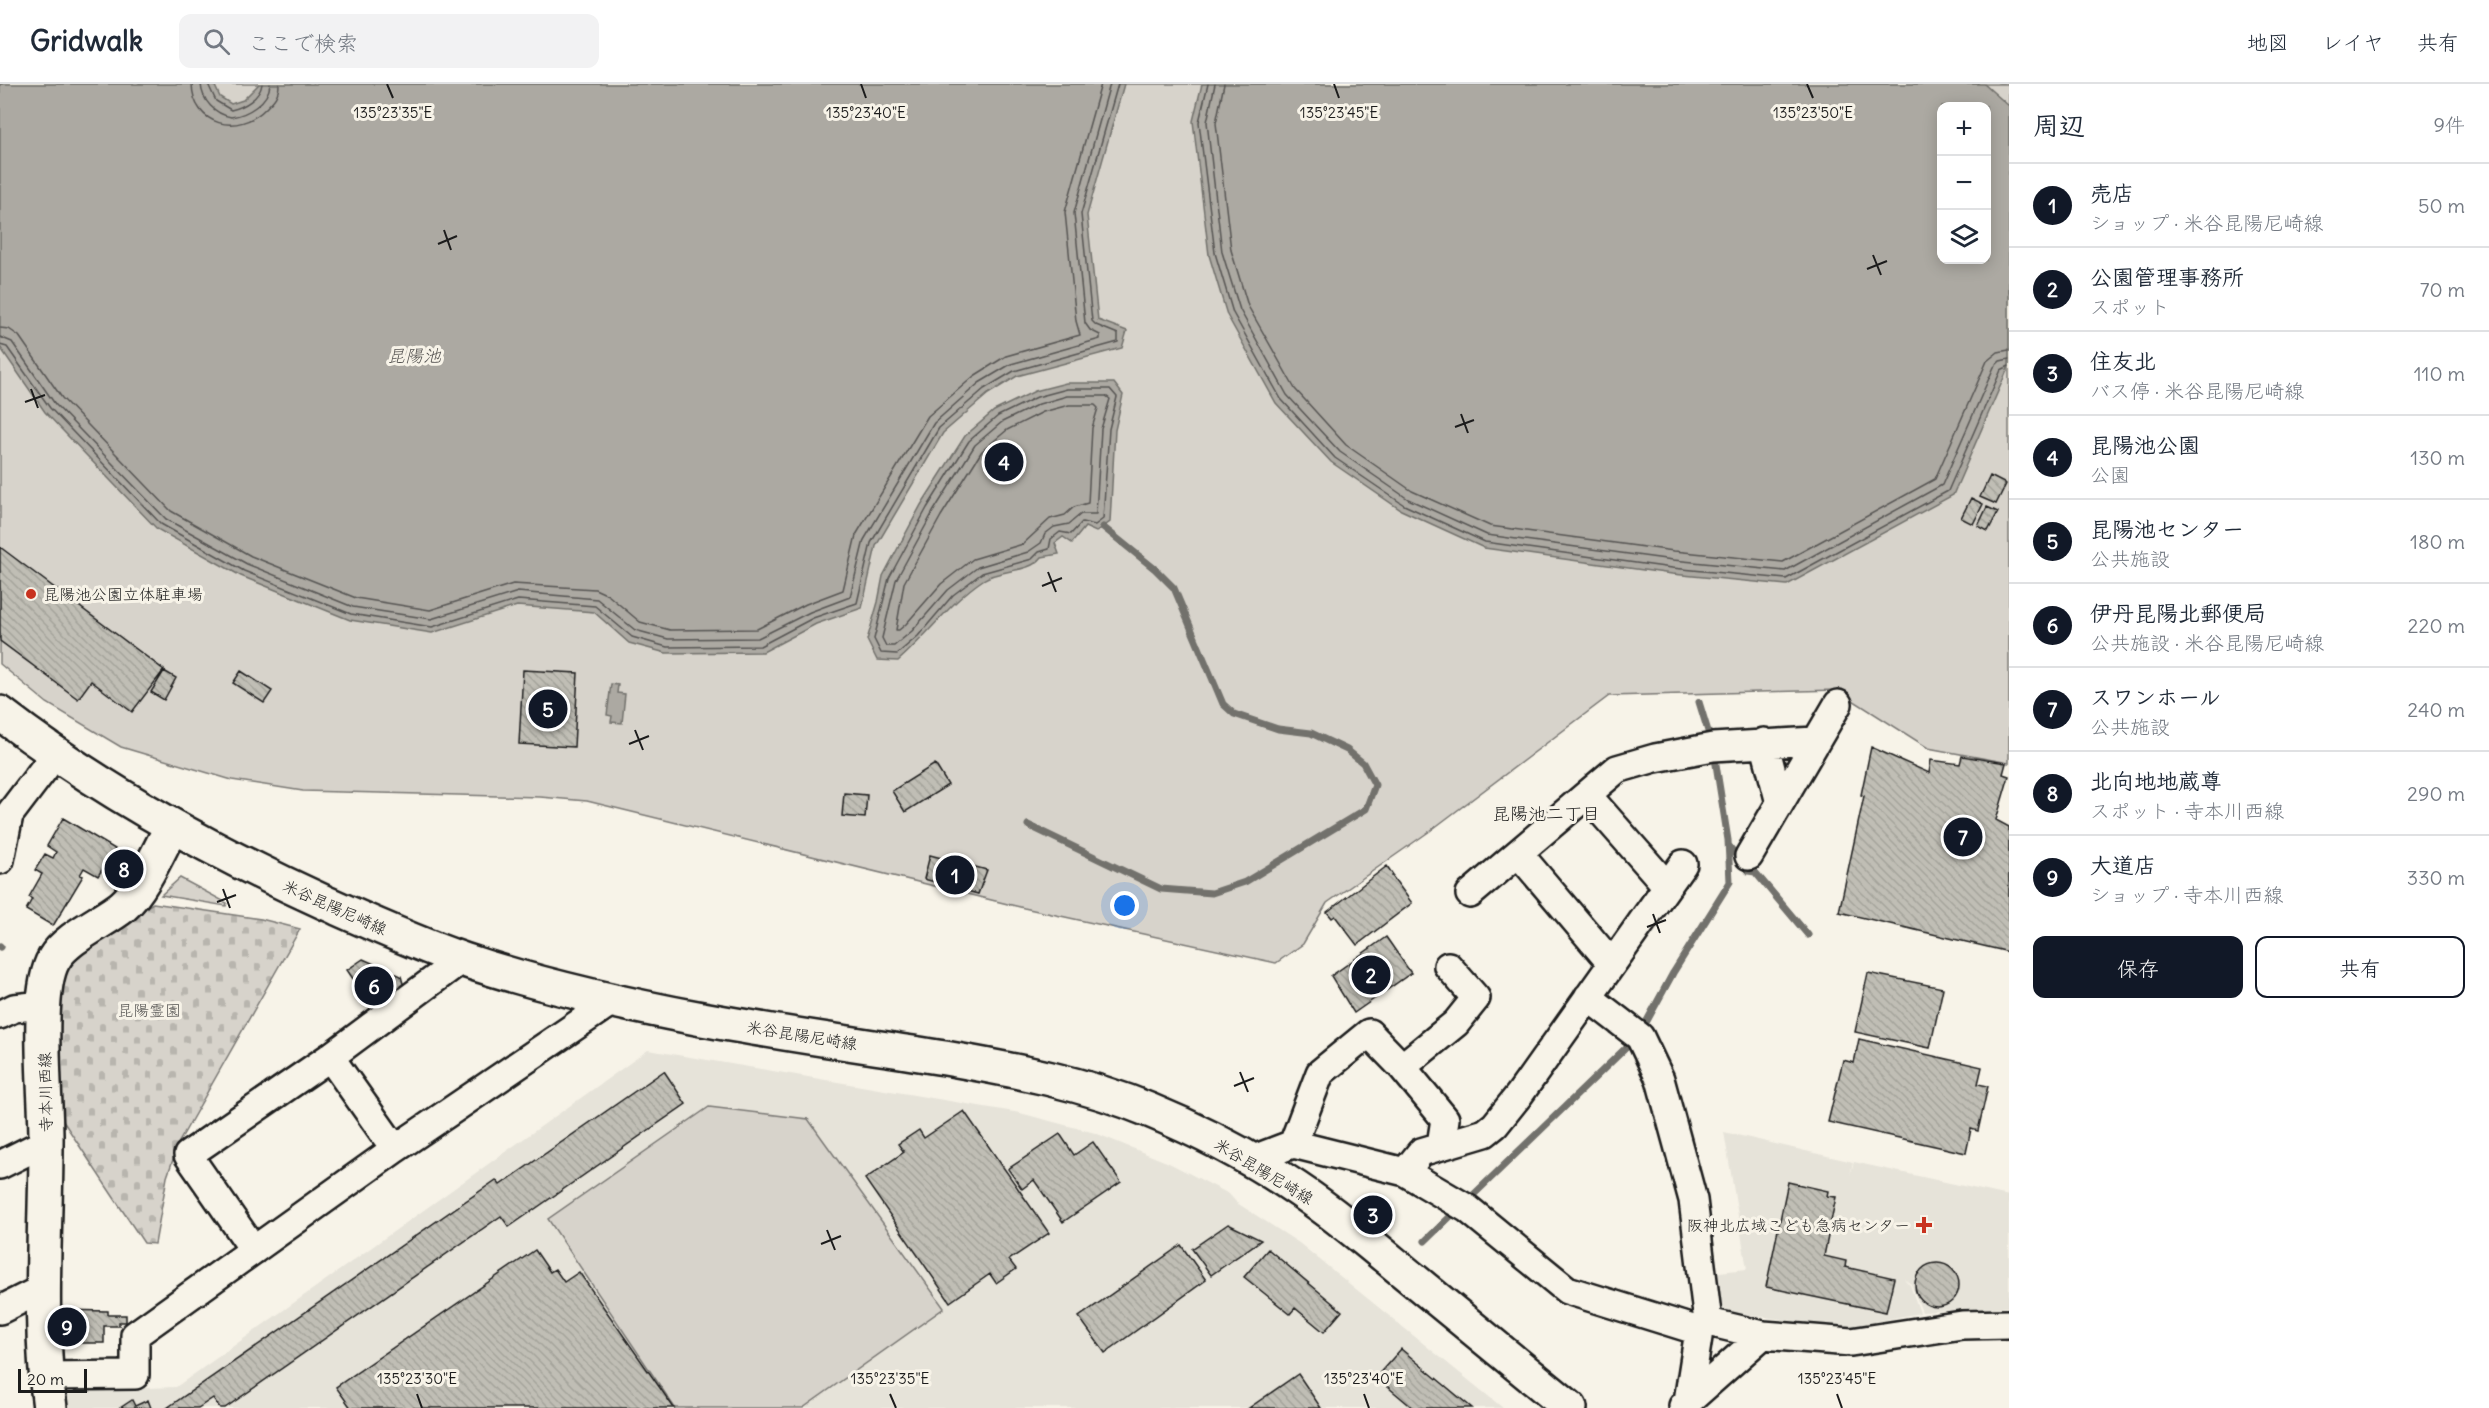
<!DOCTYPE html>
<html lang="ja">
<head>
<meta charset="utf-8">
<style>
  :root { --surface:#fff; --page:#f2f2f3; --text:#1f2937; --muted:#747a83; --line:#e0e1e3; --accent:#111827 }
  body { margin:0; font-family:Delius,"Klee One",sans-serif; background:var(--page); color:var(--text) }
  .controls { position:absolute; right:18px; top:18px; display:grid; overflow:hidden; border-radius:12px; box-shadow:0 3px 15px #0003 }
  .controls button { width:54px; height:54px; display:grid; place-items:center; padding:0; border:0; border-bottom:2px solid var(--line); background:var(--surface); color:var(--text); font:30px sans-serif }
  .scale { position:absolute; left:18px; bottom:15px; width:69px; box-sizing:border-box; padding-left:6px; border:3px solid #1c1c1c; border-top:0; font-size:16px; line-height:21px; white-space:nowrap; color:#1c1c1c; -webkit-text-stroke:4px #f7f3e8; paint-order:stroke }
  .you { position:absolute; left:1125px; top:822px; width:21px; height:21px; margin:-15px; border:4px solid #fff; border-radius:50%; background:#1a73e8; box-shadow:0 0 0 9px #1a73e833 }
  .badge { display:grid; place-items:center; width:39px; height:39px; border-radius:50%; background:var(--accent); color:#fff; font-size:20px; font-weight:700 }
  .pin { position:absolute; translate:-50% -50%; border:3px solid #fff; box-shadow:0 2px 6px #0006 }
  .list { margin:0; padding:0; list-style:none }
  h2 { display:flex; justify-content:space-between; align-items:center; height:78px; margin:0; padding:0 24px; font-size:26px }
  h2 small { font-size:20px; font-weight:400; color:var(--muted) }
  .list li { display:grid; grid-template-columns:39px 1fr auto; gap:18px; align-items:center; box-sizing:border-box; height:84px; padding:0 24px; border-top:2px solid var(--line) }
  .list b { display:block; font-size:22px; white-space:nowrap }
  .list p { margin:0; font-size:20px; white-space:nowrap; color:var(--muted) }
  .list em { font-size:20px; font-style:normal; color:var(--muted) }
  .actions { display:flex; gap:12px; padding:18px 24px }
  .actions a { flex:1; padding:14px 0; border:2px solid var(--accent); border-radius:12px; text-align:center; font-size:21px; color:var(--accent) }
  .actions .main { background:var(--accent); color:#fff }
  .icon { flex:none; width:33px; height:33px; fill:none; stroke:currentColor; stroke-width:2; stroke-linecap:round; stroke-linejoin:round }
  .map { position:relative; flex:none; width:2009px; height:1324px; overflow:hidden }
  header { display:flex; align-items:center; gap:36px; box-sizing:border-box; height:84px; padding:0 30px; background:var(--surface); border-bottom:2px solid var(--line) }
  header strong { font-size:28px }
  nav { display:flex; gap:33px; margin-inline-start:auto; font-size:21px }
  .search { width:420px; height:54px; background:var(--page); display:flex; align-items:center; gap:15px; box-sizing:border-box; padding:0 21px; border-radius:12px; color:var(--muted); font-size:22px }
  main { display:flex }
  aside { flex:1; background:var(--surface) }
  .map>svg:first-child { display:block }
  .built { fill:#e6e3d9 }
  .cemetery { fill:url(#cemetery-stones); stroke:#7a7874; stroke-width:1.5 }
  .green { fill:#d7d3cb; stroke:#7a7874; stroke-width:1.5; fill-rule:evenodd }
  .water { fill:#aca9a2; stroke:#72716c; stroke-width:1.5; fill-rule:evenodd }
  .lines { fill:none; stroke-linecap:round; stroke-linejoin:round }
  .shore { stroke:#565452; stroke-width:1.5 }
  .stream { stroke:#72716c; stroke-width:7 }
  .building { fill:url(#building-back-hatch); stroke:#1c1c1c; stroke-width:1.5 }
  .minor-casing { stroke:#1c1c1c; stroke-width:32 }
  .secondary-casing { stroke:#1c1c1c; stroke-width:38 }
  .minor { stroke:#f7f3e8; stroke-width:27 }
  .secondary { stroke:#f7f3e8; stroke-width:33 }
  .ticks { fill:none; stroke:#1c1c1c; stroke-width:2 }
  .poi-dot { fill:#c8321e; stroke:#f7f3e8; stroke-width:2 }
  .labels { text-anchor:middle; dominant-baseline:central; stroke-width:6; stroke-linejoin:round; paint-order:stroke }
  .poi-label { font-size:16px; fill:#1c1c1c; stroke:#f7f3e8; text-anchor:start }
  .street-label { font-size:16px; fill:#1c1c1c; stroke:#f7f3e8 }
  .park-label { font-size:16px; fill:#545351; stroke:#f7f3e8 }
  .water-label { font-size:18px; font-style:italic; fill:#565452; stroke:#f7f3e8 }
  .neighbourhood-label { font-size:18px; fill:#1c1c1c; stroke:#f7f3e8 }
  .ticks-label { font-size:15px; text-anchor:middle; fill:#1c1c1c; stroke:#f7f3e8; stroke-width:6; stroke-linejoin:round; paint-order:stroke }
</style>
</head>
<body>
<header>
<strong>Gridwalk</strong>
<div class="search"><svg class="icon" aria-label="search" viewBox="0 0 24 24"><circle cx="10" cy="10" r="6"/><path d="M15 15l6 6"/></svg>ここで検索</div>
<nav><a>地図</a><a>レイヤ</a><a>共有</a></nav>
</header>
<main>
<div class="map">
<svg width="2009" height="1324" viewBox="0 0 2009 1324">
  <defs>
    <pattern id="cemetery-stones" width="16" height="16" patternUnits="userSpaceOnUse" patternTransform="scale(1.5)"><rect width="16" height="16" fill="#d7d3cb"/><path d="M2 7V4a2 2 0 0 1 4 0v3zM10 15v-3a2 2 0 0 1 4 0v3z" fill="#b8b5ae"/></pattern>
    <pattern id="building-back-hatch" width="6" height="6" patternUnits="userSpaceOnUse" patternTransform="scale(1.5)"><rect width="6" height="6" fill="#c0beb5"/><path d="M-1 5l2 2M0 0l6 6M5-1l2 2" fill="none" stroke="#a4a39b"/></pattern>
  </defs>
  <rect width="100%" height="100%" fill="#f7f3e8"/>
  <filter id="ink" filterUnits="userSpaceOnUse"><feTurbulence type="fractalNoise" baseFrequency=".0167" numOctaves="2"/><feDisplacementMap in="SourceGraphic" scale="12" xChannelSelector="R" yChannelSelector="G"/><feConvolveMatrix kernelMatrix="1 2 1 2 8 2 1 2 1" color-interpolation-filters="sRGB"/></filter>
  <g filter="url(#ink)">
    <path class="built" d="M648,966L1020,1029L1095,1049L1169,1079L1229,1110L1237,1119L1299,1159L1503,1324H65L62,1307L176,1303Z
      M1724,1048L1853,1078L1850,1091L1854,1078L2009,1112V1223L1922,1228L1911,1200L1904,1195L1910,1201L1920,1229L1843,1244L1719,1227L1710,1189L1747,1185Z"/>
    <path class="cemetery" d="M153,819L261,835L300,845L179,1058L167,1093L155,1160L144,1159L59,1031L60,892L76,866Z"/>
    <path class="green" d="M0,0H2009V679L1928,664L1837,606L1609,612L1430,747L1327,819L1303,860L1276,879L1024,824L587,717L540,713L303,707L232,696L121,663L47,619L0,580ZM1942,22H1986V176H1942Z
      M180,794L227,819L226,822L161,811Z
      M709,1023L808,1035L944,1224L803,1324H675L548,1135Z"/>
    <path class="water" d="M0,0H214L220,13L231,20L243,16L259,0H1124L1087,131L1098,236L1127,247L1122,264L1017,292L988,310L943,349L876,462L862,524L816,540L763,568L666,569L629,559L594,528L517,522L432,549L350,536L241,492L157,445L45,328L0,263Z
      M1202,0H1984L2009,22V282L1953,411L1787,501L1672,490L1484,464L1401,426L1331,378L1276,319L1227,231L1209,171L1193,37ZM1942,22H1986V176H1942Z
      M1066,299H1114L1123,311L1115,346L1110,438L1096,448L1085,443L1072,459L1063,453L1055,459L1059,470L1042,473C1029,490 1000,484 983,496C950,518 928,551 898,577L877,576L867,556L878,518L883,492L921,421L965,352L994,327L1035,307Z
      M611,600L618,601L617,609L625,610L622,639L611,638L612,632L607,631Z"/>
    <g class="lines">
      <path class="shore" d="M192,0C193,42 238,53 266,24C274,16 279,11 279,0
        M201,0C202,17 215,30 231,33C247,31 269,18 270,0
        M208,0L216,17L231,26C244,23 260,14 262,0
        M1208,0L1199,38L1215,169L1233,229L1281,315L1335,374L1404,421L1485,458L1672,484L1786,495L1948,407L2001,286L2009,282
        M1215,0L1207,38L1222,168L1240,226L1287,311L1340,368L1408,415L1487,451L1673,476L1785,487L1942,401L1994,283L2000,277L2009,275
        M1224,0L1216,39L1231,166L1248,222L1295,305L1346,361L1412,407L1490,442L1674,467L1783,478L1935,395L1987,277L1998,268L2009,266
        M0,244L9,245L19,252L62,314L171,427L251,472L356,514L430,526L513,500L595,505L608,511L640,538L670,546L757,545L806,520L843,506L856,451L928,332L974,292L1006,272L1080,251L1076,237L1065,128L1101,0
        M0,253L12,258L55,320L166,435L247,480L353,523L431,535L518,508L597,515L635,546L668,555L758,554L810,528L850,513L864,456L934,339L979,299L1011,280L1100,255V251L1090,246L1085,239L1074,129L1110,0
        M0,261L7,263L50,324L161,440L244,487L351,530L432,543L518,516L595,522L632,553L667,563L760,562L813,534L857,519L871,459L939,344L984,305L1014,287L1118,258V250L1096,241L1092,237L1081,130L1118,0
        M1067,305H1110L1117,313L1109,345L1103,435L1095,441L1082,438L1071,450L1060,448L1051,455L1049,465L1039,468L1032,475L982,489L953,511L918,552L897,570L881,569L874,555L889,494L927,424L969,357L998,332L1037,313Z
        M1067,312H1106L1110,315L1101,345L1096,430H1081L1069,440L1054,443L1045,450L1041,459L1028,468L978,483L948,506L912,547L894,562H886L882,554L896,496L933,428L975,361L1002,338L1039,320Z
        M1069,321H1095L1098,324L1092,344L1088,419L1074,423L1065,431L1050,435L1023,460L973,475L941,500L906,540L899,546H896L904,499L941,432L982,367L1007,346L1043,328Z"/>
      <path class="stream" d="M1699,618L1711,657
        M1028,741L1161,805L1212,809L1245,798L1366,725L1375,701L1363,679L1347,666L1311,649L1278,645L1234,630L1223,620L1174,504L1155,485L1103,443
        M1729,762L1748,787L1755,788L1808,851
        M0,862L1,863
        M1642,946L1673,889L1730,798L1728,756L1714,668
        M1466,1118L1635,955
        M1425,1157L1458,1125"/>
    </g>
    <path class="building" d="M1990,392L2006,400L1996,420L1980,413Z
      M1971,414L1983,420L1973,440L1961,434Z
      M1987,423L1998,428L1988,447L1978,442Z
      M0,463L164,586L132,628L91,597L78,615L0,557Z
      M523,586L578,589L574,663L519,660Z
      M164,587L176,594L164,616L151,608Z
      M241,587L272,607L264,619L233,599Z
      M1871,663L1929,689L1931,676L1960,680L1962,672L2006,679L2003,690L2009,692L1996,736L2009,743V868L1839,828L1864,712L1861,711Z
      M935,680L948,701L905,728L892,707Z
      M844,709L867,711L865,734L842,732Z
      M63,734L115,765L98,792L84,784L80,791L83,792L53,842L26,826L32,815L29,813L42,790L35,786L45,770L53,774L56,768L47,762Z
      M930,771L987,786L978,810L924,795Z
      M1387,782L1393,791L1392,792L1412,819L1357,861L1335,832L1332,834L1327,828Z
      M1386,853L1411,889L1354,929L1331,892Z
      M363,875L401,892L405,907L375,927L347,886Z
      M1868,889L1943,904L1930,964L1855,948Z
      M1859,955L1982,983L1978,1000L1988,1002L1978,1047L1971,1045L1966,1069L1828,1038L1843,976L1854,979Z
      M664,987L686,1020L509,1143L501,1132L225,1324H220L213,1314L198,1324H167L496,1096L500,1101Z
      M964,1027L1049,1149L1009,1176L1016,1185L996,1199L990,1190L950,1218L865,1095L904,1068L898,1060L919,1046L924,1054Z
      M1060,1050L1074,1071L1093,1058L1121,1098L1063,1138L1034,1096L1022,1105L1008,1085Z
      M1788,1098L1828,1107L1827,1112L1836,1113L1824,1172L1846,1177L1845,1183L1894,1194L1886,1228L1766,1203Z
      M1228,1140L1261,1156L1211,1191L1192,1165Z
      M1181,1161L1206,1196L1105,1269L1079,1233Z
      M1268,1165L1342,1227L1324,1248L1295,1224L1290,1230L1244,1193Z
      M535,1166L550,1188L555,1185L564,1198L579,1188L674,1324H351L336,1303Z
      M1915 1201a22 22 0 1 1 44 0a22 22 0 1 1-44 0Z
      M61,1226L108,1227V1231H126V1238H119V1242H104V1259H61Z
      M1401,1265L1472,1324H1413L1376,1293Z
      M1298,1290L1321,1324H1249Z
      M132,1316L135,1322L148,1316L151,1324H120Z"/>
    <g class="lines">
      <defs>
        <path id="minor" d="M1764,658L1780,719
          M1587,711L1667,802
          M1519,770L1612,880
          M1749,772L1838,620
          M0,776L9,731L56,669
          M1470,810L1617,685L1655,674L1713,663L1815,657
          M1588,913L1640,953L1660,995L1693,1116L1708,1238
          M0,931L14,924L43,921
          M330,973L395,1065
          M1402,983L1456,939L1476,914L1448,882
          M1293,1060L1320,989L1369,949L1402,983L1445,1035L1441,1061
          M1251,1076L1293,1060L1405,1088L1468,1125L1567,1206L1699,1247
          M0,1081L46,1058
          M1405,1088L1421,1068L1485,1049L1495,1041L1519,1011L1683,780
          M254,1166L188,1071L330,973L462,875
          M0,1226L44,1204
          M45,1292L135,1291V1251L395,1065L612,917
          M1688,1317L1699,1247L1708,1238L1763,1251L1851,1258L1962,1241L2009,1240
          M1683,1322L1763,1251"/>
        <path id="secondary" d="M0,629C100,706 211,767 326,819C371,839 417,860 464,876C541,902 622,920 702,935C783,950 864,961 945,974C1014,986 1084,999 1149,1026C1200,1047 1250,1073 1296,1104C1338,1132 1375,1164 1414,1196C1466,1239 1518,1281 1570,1324
          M50,1324C38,1237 46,1148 46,1060C47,1018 34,908 54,875C66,854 103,838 122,823C143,805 159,766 172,742"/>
      </defs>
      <use href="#minor" class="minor-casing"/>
      <use href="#secondary" class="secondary-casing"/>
      <use href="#minor" class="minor"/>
      <use href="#secondary" class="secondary"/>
    </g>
  </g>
  <path class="ticks" d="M387,0L393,14M861,0L866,14M1334,0L1339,14M1807,0L1813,14M444,146L451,166M438,160L457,152M1873,171L1881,191M1867,185L1887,177M31,305L38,324M25,318L45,311M1461,330L1468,349M1455,343L1474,336M1048,488L1056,508M1042,502L1062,494M635,646L643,666M629,660L649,652M223,805L230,824M217,818L236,811M1653,830L1660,849M1647,843L1666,836M1240,988L1248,1008M1234,1002L1254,994M827,1146L835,1166M821,1160L841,1152M417,1310L422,1324M890,1310L896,1324M1364,1310L1369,1324M1837,1310L1842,1324"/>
  <g class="poi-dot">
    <circle cx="31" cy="510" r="6"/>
    <path d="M1921 1132h6v6h6v6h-6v6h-6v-6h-6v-6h6z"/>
  </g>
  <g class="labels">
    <g class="poi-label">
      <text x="43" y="510">昆陽池公園立体駐車場</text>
      <text x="1910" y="1141" text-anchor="end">阪神北広域こども急病センター</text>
    </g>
    <g class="street-label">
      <text transform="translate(335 823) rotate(24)">米谷昆陽尼崎線</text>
      <text transform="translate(802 951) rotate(9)">米谷昆陽尼崎線</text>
      <text transform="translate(45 1008) rotate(-91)">寺本川西線</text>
      <text transform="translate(1264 1087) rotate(31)">米谷昆陽尼崎線</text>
    </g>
    <g class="park-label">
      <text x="149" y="926">昆陽霊園</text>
    </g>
    <g class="water-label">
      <text x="414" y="271">昆陽池</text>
    </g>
    <g class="neighbourhood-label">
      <text x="1546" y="729">昆陽池二丁目</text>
    </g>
  </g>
  <g class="ticks-label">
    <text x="1813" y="34">135°23'50"E</text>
    <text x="393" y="34">135°23'35"E</text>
    <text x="866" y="34">135°23'40"E</text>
    <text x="1339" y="34">135°23'45"E</text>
    <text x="417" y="1300">135°23'30"E</text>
    <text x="890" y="1300">135°23'35"E</text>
    <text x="1364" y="1300">135°23'40"E</text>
    <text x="1837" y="1300">135°23'45"E</text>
  </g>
</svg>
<div class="controls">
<button>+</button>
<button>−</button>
<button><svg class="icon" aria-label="layers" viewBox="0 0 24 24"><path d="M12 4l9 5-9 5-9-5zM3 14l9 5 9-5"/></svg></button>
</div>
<div class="scale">20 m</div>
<div class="you"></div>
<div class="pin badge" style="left:955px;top:791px">1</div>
<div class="pin badge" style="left:1371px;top:891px">2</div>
<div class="pin badge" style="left:1373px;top:1131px">3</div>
<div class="pin badge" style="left:1004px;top:378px">4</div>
<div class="pin badge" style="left:548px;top:625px">5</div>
<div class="pin badge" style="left:374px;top:902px">6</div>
<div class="pin badge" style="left:1963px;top:753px">7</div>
<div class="pin badge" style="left:124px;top:785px">8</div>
<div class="pin badge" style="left:67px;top:1243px">9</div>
</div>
<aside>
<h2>周辺<small>9件</small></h2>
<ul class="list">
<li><span class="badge">1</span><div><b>売店</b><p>ショップ · 米谷昆陽尼崎線</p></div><em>50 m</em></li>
<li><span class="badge">2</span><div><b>公園管理事務所</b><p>スポット</p></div><em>70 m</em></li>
<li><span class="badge">3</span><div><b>住友北</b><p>バス停 · 米谷昆陽尼崎線</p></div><em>110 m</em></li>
<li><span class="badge">4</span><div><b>昆陽池公園</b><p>公園</p></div><em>130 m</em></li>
<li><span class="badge">5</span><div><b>昆陽池センター</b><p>公共施設</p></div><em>180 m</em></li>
<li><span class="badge">6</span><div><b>伊丹昆陽北郵便局</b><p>公共施設 · 米谷昆陽尼崎線</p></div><em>220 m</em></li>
<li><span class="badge">7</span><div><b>スワンホール</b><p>公共施設</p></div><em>240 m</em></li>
<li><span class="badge">8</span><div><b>北向地地蔵尊</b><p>スポット · 寺本川西線</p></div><em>290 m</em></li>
<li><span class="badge">9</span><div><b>大道店</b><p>ショップ · 寺本川西線</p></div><em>330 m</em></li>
</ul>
<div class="actions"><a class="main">保存</a><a>共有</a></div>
</aside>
</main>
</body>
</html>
